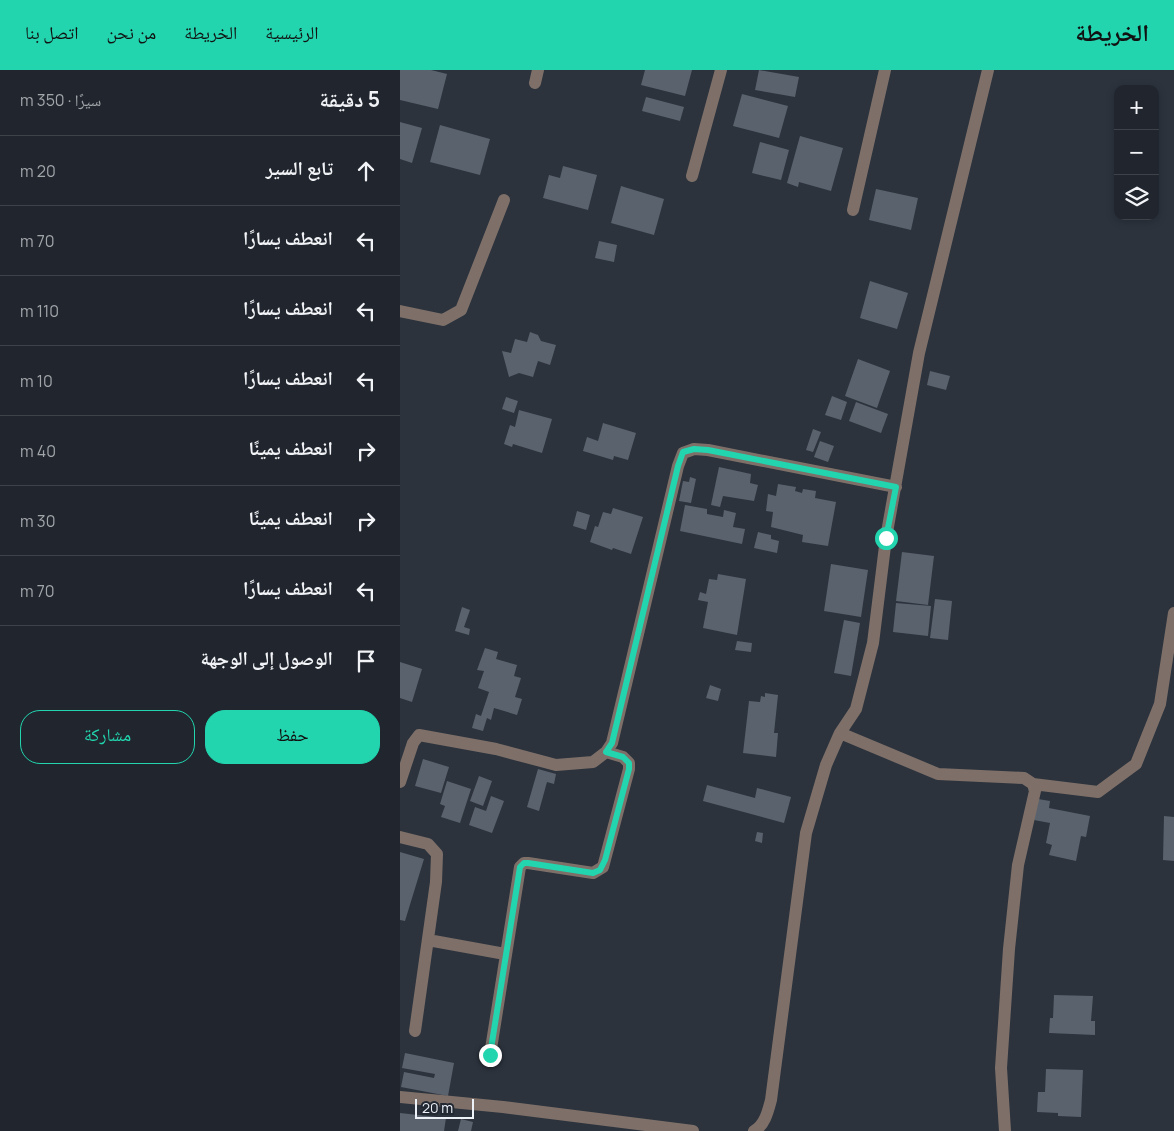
<!DOCTYPE html>
<html lang="ar">
<head>
<meta charset="utf-8">
<style>
  :root { --surface:#21262e; --page:#292e36; --text:#f1f3f6; --muted:#a2a5aa; --line:#3e434a; --accent:#22d5af }
  body { margin:0; font-family:Manrope,"Noto Naskh Arabic",sans-serif; background:var(--page); color:var(--text); direction:rtl }
  .controls { position:absolute; right:15px; top:15px; display:grid; overflow:hidden; border-radius:10px; box-shadow:0 2px 8px #0003 }
  .controls button { width:45px; height:45px; display:grid; place-items:center; padding:0; border:0; border-bottom:1px solid var(--line); background:var(--surface); color:var(--text); font:25px sans-serif }
  .scale { position:absolute; left:15px; bottom:12px; width:59px; box-sizing:border-box; padding-left:5px; border:2px solid #edf1f8; border-top:0; font-size:14px; line-height:18px; white-space:nowrap; color:#edf1f8; -webkit-text-stroke:4px #232932; paint-order:stroke }
  .stop { position:absolute; width:15px; height:15px; margin:-11px; border:4px solid #22d5af; border-radius:50%; background:#fff }
  .stop.end { background:#22d5af; border-color:#fff; box-shadow:0 1px 5px #0008 }
  .list { margin:0; padding:0; list-style:none }
  h2 { display:flex; justify-content:space-between; align-items:center; height:65px; margin:0; padding:0 20px; font-size:21px }
  h2 small { font-size:16px; font-weight:400; color:var(--muted) }
  .list li { display:grid; grid-template-columns:32px 1fr auto; gap:15px; align-items:center; box-sizing:border-box; height:70px; padding:0 20px; border-top:1px solid var(--line) }
  .list b { display:block; font-size:19px; white-space:nowrap }
  .list em { font-size:16px; font-style:normal; color:var(--muted) }
  .actions { display:flex; gap:10px; padding:15px 20px }
  .actions a { flex:1; padding:11px 0; border:1px solid var(--accent); border-radius:20px; text-align:center; font-size:18px; color:var(--accent) }
  .actions .main { background:var(--accent); color:#111 }
  .icon { flex:none; width:28px; height:28px; fill:none; stroke:currentColor; stroke-width:2; stroke-linecap:round; stroke-linejoin:round }
  .map { position:relative; flex:none; width:774px; height:1061px; overflow:hidden; direction:ltr }
  header { display:flex; align-items:center; gap:30px; box-sizing:border-box; height:70px; padding:0 25px; background:var(--accent); color:#111 }
  header strong { font-size:24px }
  nav { display:flex; gap:28px; margin-inline-start:auto; font-size:18px }
  main { display:flex }
  aside { flex:1; background:var(--surface) }
  .map>svg:first-child { display:block }
  .building { fill:#5a626d }
  .lines { fill:none; stroke-linecap:round; stroke-linejoin:round }
  .street { stroke:#7e7069; stroke-width:12 }
  .route { stroke:#22d5af; stroke-width:6 }
</style>
</head>
<body>
<header>
<strong>الخريطة</strong>
<nav><a>الرئيسية</a><a>الخريطة</a><a>من نحن</a><a>اتصل بنا</a></nav>
</header>
<main>
<div class="map">
<svg width="774" height="1061" viewBox="0 0 774 1061">
  <rect width="100%" height="100%" fill="#2c333d"/>
  <path class="building" d="M0,0H31L47,4L38,39L0,30Z
    M245,0H292L285,26L241,15Z
    M359,0L399,7L395,27L355,20Z
    M342,24L388,36L379,68L333,56Z
    M246,27L284,37L280,51L242,41Z
    M0,52L22,58L12,93L0,89Z
    M40,55L90,69L80,105L30,92Z
    M400,66L443,78L431,121L399,112L398,117L387,113Z
    M360,72L389,80L381,110L352,103Z
    M163,96L197,105L188,140L143,128L149,105L160,108Z
    M221,116L264,129L254,165L211,153Z
    M476,119L518,128L511,160L469,150Z
    M199,171L217,175L214,192L195,188Z
    M470,211L508,223L497,259L460,248Z
    M130,262L138,265L141,271L156,275L150,295L138,291L133,307L119,303L109,307L102,281L111,283L115,269L127,272Z
    M458,289L490,301L477,338L445,326Z
    M530,301L550,306L546,320L527,315Z
    M432,326L447,332L441,350L425,345Z
    M106,327L118,331L114,343L102,339Z
    M456,332L488,344L481,363L449,351Z
    M119,340L152,349L142,383L113,374L112,377L104,374L110,355L115,357Z
    M203,353L236,363L228,390L214,386L213,390L183,381L187,367L198,371Z
    M413,359L421,362L413,382L406,380Z
    M420,371L434,376L428,392L414,387Z
    M319,397L351,404L350,413L358,415L354,431L323,426L320,437L311,435Z
    M290,407L296,409L291,433L279,431L283,411L289,412Z
    M378,414L396,417L395,421L402,423L403,419L416,421L415,428L436,432L428,476L402,472L403,465L371,457L373,442L366,441L368,424L376,426Z
    M285,435L307,439V444L323,447L324,440L336,443L333,457L345,459L342,474L280,461Z
    M213,438L243,447L231,484L213,478L212,480L190,472L195,456L198,457L203,442L211,444Z
    M177,441L190,445L186,460L173,456Z
    M358,462L371,465V469L379,471L377,483L354,478Z
    M502,482L534,486L528,535L496,531Z
    M431,494L468,500L461,547L424,541Z
    M318,504L346,509L337,565L303,558L308,532L298,530L300,522L306,524L309,509L317,510Z
    M535,529L552,531L548,570L530,568Z
    M496,533L531,536L528,566L493,562Z
    M62,537L70,540L64,557L70,559L69,565L55,561Z
    M444,550L460,553L451,606L434,603Z
    M337,571L352,573L351,582L335,580Z
    M85,578L98,582L96,589L117,595L114,606L121,608L115,627L122,629L117,645L94,638L91,650L87,648L83,661L72,658L76,644L81,646L89,622L78,618L84,601L77,600Z
    M0,592L22,599L12,632L0,628Z
    M310,615L321,619L318,631L306,628Z
    M365,623L378,625L374,663H378L376,687L343,683L349,631L360,632L361,626L365,627Z
    M23,689L49,697L41,723L15,716Z
    M138,699L156,704L154,714L147,712L139,741L127,737Z
    M79,706L92,711L83,736L70,731Z
    M47,711L71,719L60,753L41,747L45,736L40,734Z
    M307,715L355,728L357,718L391,727L384,753L303,731Z
    M91,726L104,731L92,763L69,755L75,737L86,741Z
    M638,729L650,731L649,738L690,746L686,767L681,766L676,791L649,785L652,775L646,773L650,753L634,750Z
    M764,746L774,747V791L763,790Z
    M357,762L363,763L362,773L355,771Z
    M0,782L24,789L5,851L0,850Z
    M654,925L693,926L691,951H695V965L649,963L650,948H653Z
    M5,983L54,993L48,1026L1,1017L4,1002L34,1008L35,1004L2,998Z
    M646,999L683,1000L681,1047L658,1046V1043L637,1042L638,1022H645Z
    M0,1043L46,1048L44,1061H0Z
    M61,1049L73,1052L71,1061H58Z"/>
  <g class="lines">
    <path class="street" d="M135,13L138,0
      M292,106L321,0
      M453,140L485,0
      M0,241L43,250L61,240L104,130
      M440,663L538,704L624,708L633,714L635,721L618,795L609,879L601,998L605,1061
      M0,712L13,673L19,665L96,679L156,695L193,692L206,682L212,673L278,396L283,383L294,379L308,380L496,417
      M633,714L698,722L736,694L760,634L774,543
      M0,767L28,774L37,784L36,812L15,961
      M28,870L105,884
      M90,985L120,797L124,793H128L193,803L203,797L229,699V693L223,687L206,682
      M0,1027L103,1037L293,1061
      M354,1061C365,1055 368,1041 371,1030L406,763L426,695L440,663L456,639L473,573L486,468L519,283L588,0"/>
  </g>
  <g class="lines">
    <path class="route" d="M90,985L120,797L124,793H128L193,803L200,800L205,790L229,699V693L223,687L206,682L212,673L278,396L283,382L294,379L308,380L496,417L486,468"/>
  </g>
</svg>
<div class="controls">
<button>+</button>
<button>−</button>
<button><svg class="icon" aria-label="layers" viewBox="0 0 24 24"><path d="M12 4l9 5-9 5-9-5zM3 14l9 5 9-5"/></svg></button>
</div>
<div class="scale">20 m</div>
<div class="stop" style="left:486px;top:468px"></div>
<div class="stop end" style="left:90px;top:985px"></div>
</div>
<aside>
<h2>5 دقيقة<small>سيرًا · 350 m</small></h2>
<ul class="list">
<li><svg class="icon" aria-label="ahead" viewBox="0 0 24 24"><path d="M12 20V5M6 11l6-6 6 6"/></svg><div><b>تابع السير</b></div><em>20 m</em></li>
<li><svg class="icon" aria-label="left" viewBox="0 0 24 24"><path d="M17 20v-9H6M10 6l-5 5 5 5"/></svg><div><b>انعطف يسارًا</b></div><em>70 m</em></li>
<li><svg class="icon" aria-label="left" viewBox="0 0 24 24"><path d="M17 20v-9H6M10 6l-5 5 5 5"/></svg><div><b>انعطف يسارًا</b></div><em>110 m</em></li>
<li><svg class="icon" aria-label="left" viewBox="0 0 24 24"><path d="M17 20v-9H6M10 6l-5 5 5 5"/></svg><div><b>انعطف يسارًا</b></div><em>10 m</em></li>
<li><svg class="icon" aria-label="right" viewBox="0 0 24 24"><path d="M7 20v-9h11M14 6l5 5-5 5"/></svg><div><b>انعطف يمينًا</b></div><em>40 m</em></li>
<li><svg class="icon" aria-label="right" viewBox="0 0 24 24"><path d="M7 20v-9h11M14 6l5 5-5 5"/></svg><div><b>انعطف يمينًا</b></div><em>30 m</em></li>
<li><svg class="icon" aria-label="left" viewBox="0 0 24 24"><path d="M17 20v-9H6M10 6l-5 5 5 5"/></svg><div><b>انعطف يسارًا</b></div><em>70 m</em></li>
<li><svg class="icon" aria-label="arrive" viewBox="0 0 24 24"><path d="M6 21V4h12l-3 4 3 4H6"/></svg><div><b>الوصول إلى الوجهة</b></div></li>
</ul>
<div class="actions"><a class="main">حفظ</a><a>مشاركة</a></div>
</aside>
</main>
</body>
</html>
